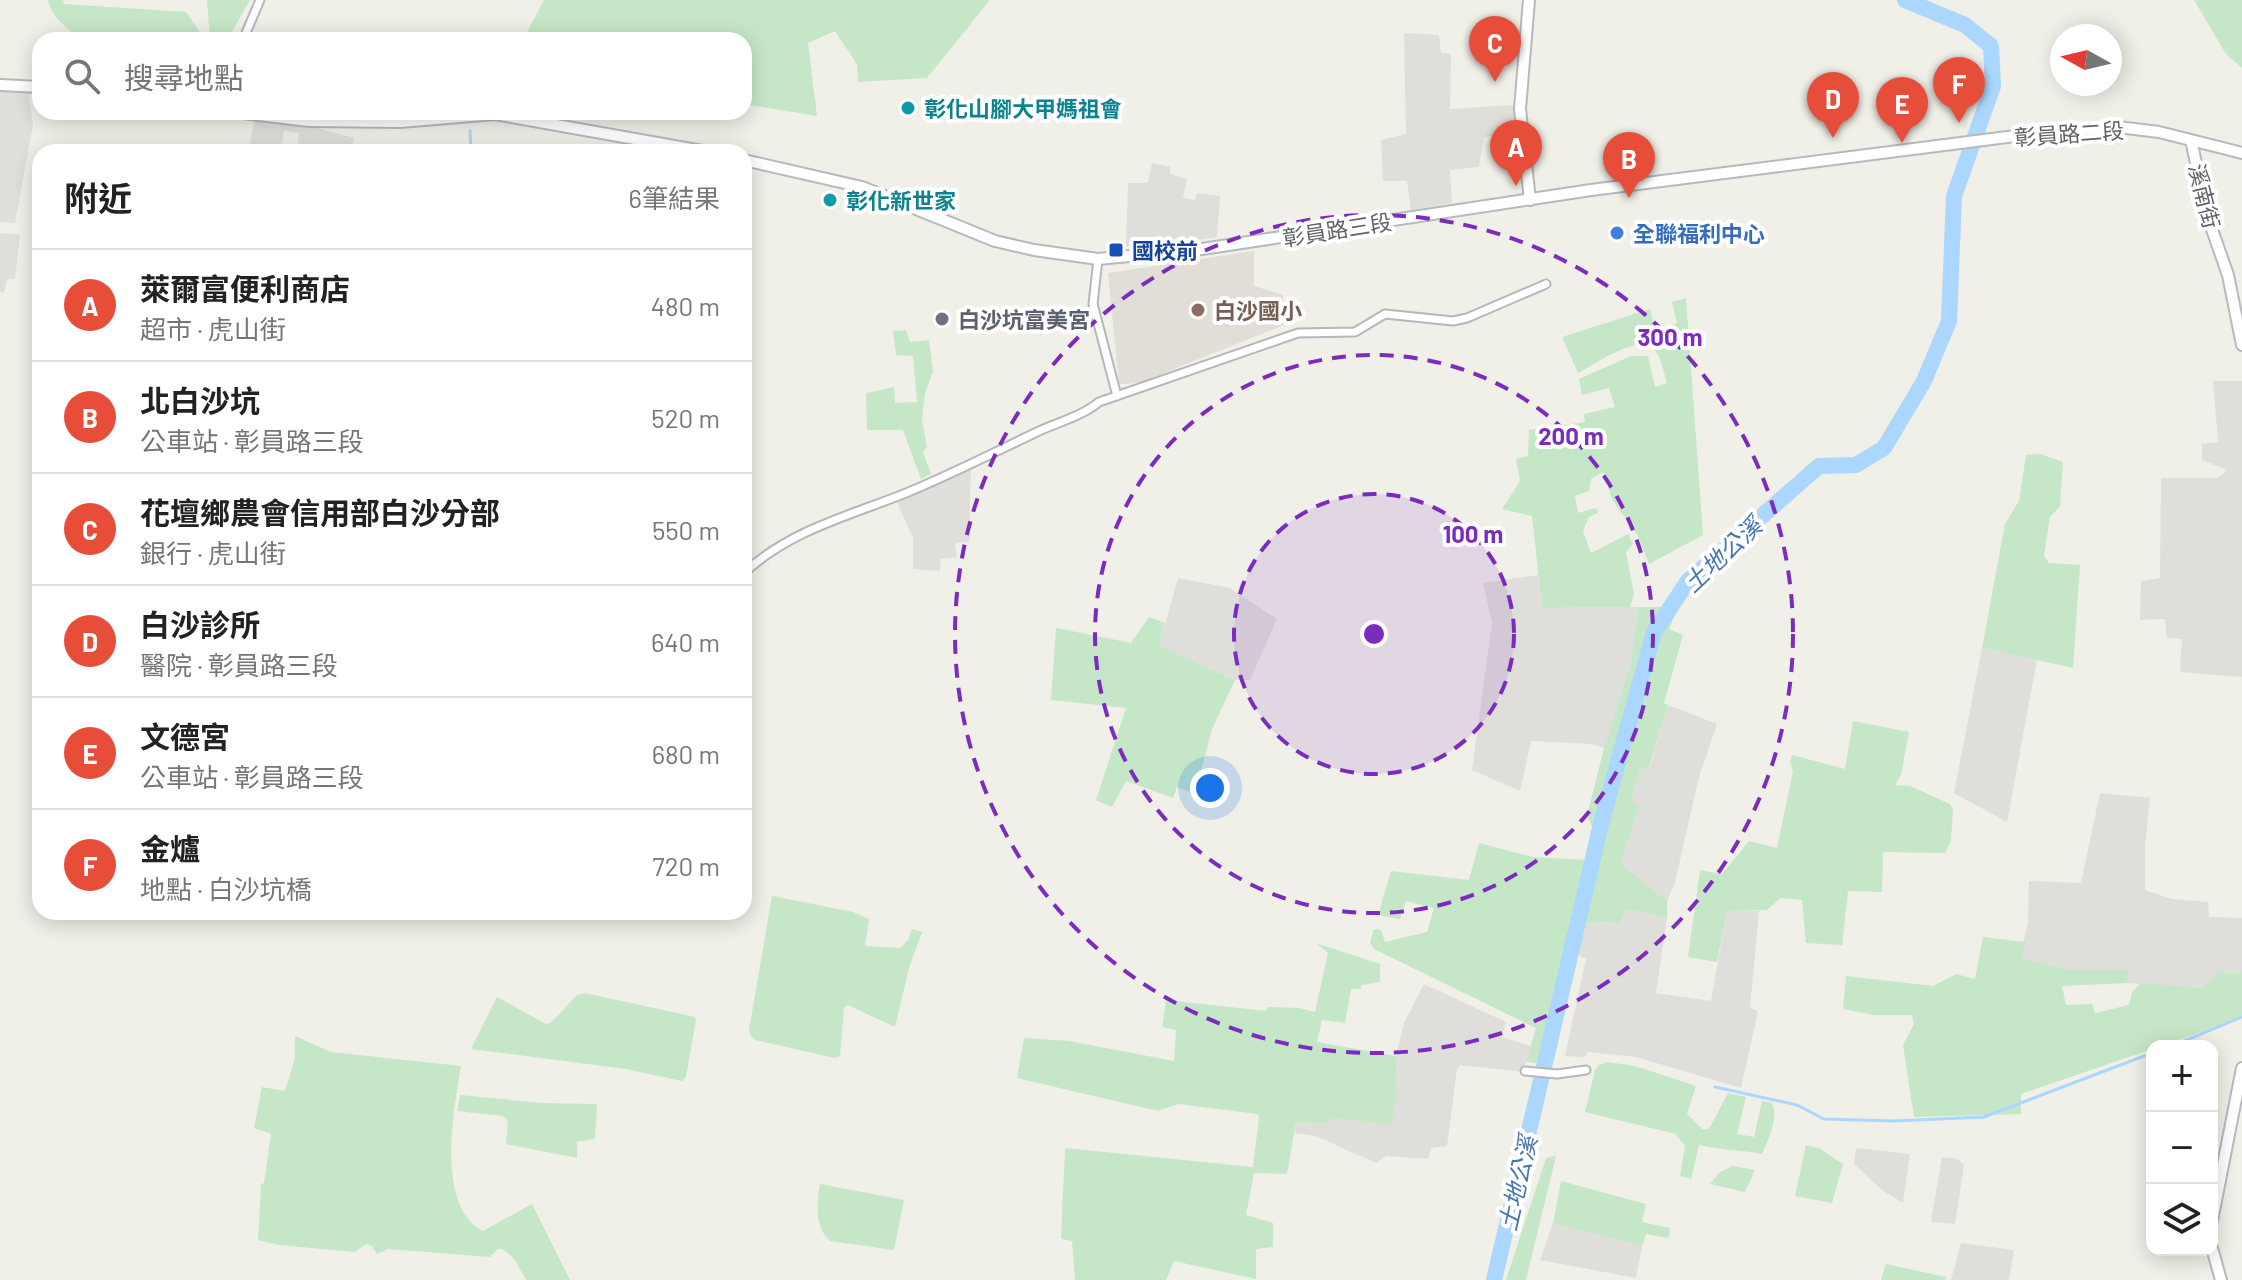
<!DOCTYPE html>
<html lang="zh-TW">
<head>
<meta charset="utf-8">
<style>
  :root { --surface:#fff; --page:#f2f2f2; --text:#222; --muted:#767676; --line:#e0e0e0; --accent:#e64e39 }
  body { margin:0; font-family:Barlow,"Noto Sans TC",sans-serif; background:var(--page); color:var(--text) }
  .controls { position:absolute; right:24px; bottom:24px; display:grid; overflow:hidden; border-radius:16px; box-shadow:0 4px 20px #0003 }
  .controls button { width:72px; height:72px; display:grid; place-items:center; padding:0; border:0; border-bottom:2px solid var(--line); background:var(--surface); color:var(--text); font:40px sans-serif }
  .compass { position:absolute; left:2050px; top:24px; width:72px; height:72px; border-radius:50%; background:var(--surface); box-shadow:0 4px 20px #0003; rotate:278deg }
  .you { position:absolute; left:1210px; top:788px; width:28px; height:28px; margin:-20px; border:6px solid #fff; border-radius:50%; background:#1a73e8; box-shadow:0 0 0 12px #1a73e833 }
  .badge { display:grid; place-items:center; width:52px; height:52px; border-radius:50%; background:var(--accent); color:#fff; font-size:26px; font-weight:700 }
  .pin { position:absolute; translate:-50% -66px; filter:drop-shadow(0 2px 4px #0008) }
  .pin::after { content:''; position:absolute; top:42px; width:28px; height:24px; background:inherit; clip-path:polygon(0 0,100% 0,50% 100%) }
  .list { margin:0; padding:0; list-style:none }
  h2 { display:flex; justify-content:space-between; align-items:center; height:104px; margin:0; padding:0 32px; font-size:34px }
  h2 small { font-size:26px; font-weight:400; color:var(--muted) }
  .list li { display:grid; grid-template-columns:52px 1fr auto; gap:24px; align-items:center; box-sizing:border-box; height:112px; padding:0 32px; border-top:2px solid var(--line) }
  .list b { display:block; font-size:30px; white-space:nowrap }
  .list p { margin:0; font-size:26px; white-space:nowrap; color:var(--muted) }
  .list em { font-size:26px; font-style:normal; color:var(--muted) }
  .icon { flex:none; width:44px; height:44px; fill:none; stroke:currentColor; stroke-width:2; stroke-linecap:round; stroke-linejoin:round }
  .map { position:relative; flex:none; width:2242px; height:1280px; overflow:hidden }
  .search { position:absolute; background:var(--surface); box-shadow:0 4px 20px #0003; left:32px; top:32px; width:720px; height:88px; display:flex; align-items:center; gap:20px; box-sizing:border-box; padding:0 28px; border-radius:24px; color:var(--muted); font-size:30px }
  .panel { position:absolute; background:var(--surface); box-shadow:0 4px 20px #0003; left:32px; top:144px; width:720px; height:776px; border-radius:24px }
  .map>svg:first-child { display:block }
  .industrial { fill:#dfdeda }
  .education { fill:#e0ded6 }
  .green { fill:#c5e7c7 }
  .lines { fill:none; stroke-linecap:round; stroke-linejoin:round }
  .stream { stroke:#abd6fd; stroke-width:3 }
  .river { stroke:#abd6fd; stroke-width:16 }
  .street-casing { stroke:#b5b7bb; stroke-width:11 }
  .secondary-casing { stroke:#b6b9be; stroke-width:14 }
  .street { stroke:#fff; stroke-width:7 }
  .secondary { stroke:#fff; stroke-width:10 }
  .ring { fill:none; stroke:#7b2cbf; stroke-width:4; stroke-dasharray:14 10 }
  .culture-dot { fill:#0f9aa8; stroke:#fff; stroke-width:3 }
  .shop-dot { fill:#3f7fe0; stroke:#fff; stroke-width:3 }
  .transit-dot { fill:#1a4fb4; stroke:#fff; stroke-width:3 }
  .education-dot { fill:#8d6e63; stroke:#fff; stroke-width:3 }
  .worship-dot { fill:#6b7280; stroke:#fff; stroke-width:3 }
  .labels { text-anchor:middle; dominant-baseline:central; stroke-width:8; stroke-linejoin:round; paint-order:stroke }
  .culture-label { font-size:22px; font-weight:bold; fill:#0d838f; stroke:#fff; text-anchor:start }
  .street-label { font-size:22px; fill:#5f6267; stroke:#fff }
  .shop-label { font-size:22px; font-weight:bold; fill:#366cbe; stroke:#fff; text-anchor:start }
  .transit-label { font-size:22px; font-weight:bold; fill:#164399; stroke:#fff; text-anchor:start }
  .education-label { font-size:22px; font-weight:bold; fill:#785e54; stroke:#fff; text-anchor:start }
  .worship-label { font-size:22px; font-weight:bold; fill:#5b616d; stroke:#fff; text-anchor:start }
  .water-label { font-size:24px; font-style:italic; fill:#4675b0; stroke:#fff }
  .centre { fill:#7b2cbf; stroke:#fff; stroke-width:4 }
  .ring-label { font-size:24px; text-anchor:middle; font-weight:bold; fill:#7b2cbf; stroke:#fff; stroke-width:8; stroke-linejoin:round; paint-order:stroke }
</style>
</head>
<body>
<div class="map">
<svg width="2242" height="1280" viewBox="0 0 2242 1280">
  <rect width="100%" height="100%" fill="#f0efe8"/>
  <path class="industrial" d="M1404,33L1439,35L1441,53L1451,54L1450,109L1515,105L1519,134L1484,137L1479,167L1450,170L1452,203L1411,210L1407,181H1383L1381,140L1406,134Z
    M0,88L28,89L33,125L15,223L0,222Z
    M255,117L302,124L354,138L351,152H297L299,133L284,131L280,152H220L221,145L249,149Z
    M1152,163L1170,167V174L1187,179L1183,198L1195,200L1197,193L1220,196L1217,237L1146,248L1126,246L1128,183H1148Z
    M0,233L20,235L15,279H7L4,293L0,292Z
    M2213,381H2242V677L2180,672L2182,639L2167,638L2165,619L2140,620L2141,581L2160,578L2161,478H2218L2227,470L2202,460V444L2218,442Z
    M971,464L969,542L955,543L957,557L941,559L940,571L913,569V538L895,498Z
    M1538,575L1542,608L1638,607L1631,661L1604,748L1591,744L1531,741L1520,791L1472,770L1492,623L1483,583Z
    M1178,578L1230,588L1277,619L1250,680H1235L1159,646Z
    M1982,648L2037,660L2007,822L1954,793Z
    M1668,705L1717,724L1699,777L1675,882L1667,901L1621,864L1639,806L1631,801L1641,767L1649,769Z
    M2100,793L2150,798L2145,845V890L2172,899L2208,902L2209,917L2242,918V973L2219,972L2202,988L2127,983L2128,970H2073L2020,959L2028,921L2029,881L2081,883Z
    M1626,909L1667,918L1656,993L1711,1001L1727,911H1759L1750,1008L1758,1011L1741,1088L1636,1057L1588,1052L1584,1057L1565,1056L1586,959L1574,953L1583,922L1620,923Z
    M1424,984L1506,1022L1502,1037L1531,1046L1523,1072L1460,1065L1457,1069L1447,1146L1431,1148L1428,1159L1387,1156L1376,1163L1316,1136L1295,1133L1296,1121L1327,1123L1332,1118L1397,1096L1396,1056L1404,1023Z
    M1856,1148L1910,1154L1903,1203L1882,1190L1854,1164Z
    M1942,1157L1958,1159L1964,1165L1955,1224L1931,1222Z
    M1553,1223L1642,1246L1636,1278L1540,1260Z
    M1961,1243L2014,1250L2009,1280H1951Z"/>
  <path class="education" d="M1254,251V286L1283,295L1284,325L1139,383L1119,384L1108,273Z"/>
  <path class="green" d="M48,0H63L64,4L186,12L205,40H82C69,29 51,18 48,0Z
    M207,0H250L227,40H210Z
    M544,0H990L927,78L858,82L857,64L835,31L808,43L817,116L744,104V40H523Z
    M2194,0H2242V68L2226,54Z
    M1686,298L1703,535L1649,564L1638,536L1612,499L1603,472L1591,479L1589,491L1575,496L1578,513L1596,508L1598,513L1589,517L1583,531L1591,553L1628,534L1633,544L1626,552L1634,594L1630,607L1542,608L1532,516L1502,509L1520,481L1516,459L1528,456L1529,430L1585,422L1584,414L1615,407L1609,388L1582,395L1579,379L1631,356H1648L1655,387L1667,383C1664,373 1661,356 1653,348C1638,334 1593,365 1578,373L1562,337L1650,309L1655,330L1677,323L1672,302Z
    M906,330L910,342L929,340L933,372L925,393L922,419L927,447L923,452L931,474L921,479L903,430H867L866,393L894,387L895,403L917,402L913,356L896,355L893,331Z
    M2040,454L2063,462L2060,506L2050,517L2044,556L2049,563L2080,565L2073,668L1982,648L2005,524L2019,501L2026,455Z
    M1638,607H1678L1669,629L1683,635L1664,703L1668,705L1648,770L1641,767L1631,801L1639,806L1621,864L1667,901V918L1626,909L1620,923L1584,922L1541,1064L1526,1062L1536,1028L1374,949L1370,942L1374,929L1381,930L1385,942L1427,932L1434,908L1406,901L1400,919L1378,915L1391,871L1469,880L1479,843L1533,857L1586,860L1594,830L1587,816L1604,748L1631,661Z
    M1149,617L1165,623L1159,646L1235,680L1212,729L1195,794L1177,787L1173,798L1126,781L1112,807L1096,800L1126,708L1051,700L1056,628L1131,643Z
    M1853,721L1909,732L1901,775L1895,785L1910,786L1950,804L1953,809L1951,841L1945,853L1883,852L1882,892L1848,891L1842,945L1806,943L1802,900L1781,898L1767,910L1727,911L1717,962L1688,957L1700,870L1722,874L1749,841L1777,848L1793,771L1790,762L1792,755L1845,769Z
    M772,896L853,912L869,919L865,946L900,948L908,940L912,929L922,932L909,968L895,1027L848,1005L844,1008L840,1056L835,1058L755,1040L751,1036L749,1030Z
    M1983,937L2025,942L2021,959L2073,970H2129L2127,983L2062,986L2066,1005L2092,1004L2095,1013L2129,1005L2132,992L2140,983L2202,988L2219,972L2242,973V1014L2241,1018L2160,1046H2152V1049L2021,1094V1114L1914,1117L1903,1045L1914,1024L1912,1015H1874L1843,1009L1846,976L1933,986L1956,974L1975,979Z
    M1316,943L1380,964V982L1361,985V989H1351L1345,1023L1322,1020L1317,1042L1396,1056L1397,1096L1391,1125L1333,1118L1327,1123L1296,1122L1287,1174L1254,1173L1246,1215L1273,1223V1247L1256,1249V1279L1174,1261L1166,1280H1075L1072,1241L1061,1239L1065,1148L1253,1167L1259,1117L1257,1114L1178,1104L1158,1111L1017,1078L1024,1038L1069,1041L1174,1061L1176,1030L1162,1027L1166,1000L1266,1011L1268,1007L1299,1008L1315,1012L1328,953Z
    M585,993L695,1017L696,1020L686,1077L682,1081L626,1069L471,1049L497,997L546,1024L551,1023L577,995Z
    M295,1036L331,1052L461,1066C454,1108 435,1207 483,1231L532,1204L570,1280H526L515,1260L503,1249H498L490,1257L388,1249L377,1254L372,1246L367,1244L354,1252L279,1245L258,1240L261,1184L264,1183L271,1134L254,1128L262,1087L285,1091L295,1058Z
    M1607,1062L1635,1066L1696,1086L1687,1114L1702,1129H1709L1728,1093L1746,1097L1737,1134L1754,1137L1762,1101L1772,1103C1779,1119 1768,1139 1762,1154C1740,1150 1721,1150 1699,1145L1691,1179L1680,1176L1685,1146L1676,1134L1585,1112L1595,1070L1599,1065Z
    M460,1095L543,1103L597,1104L595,1139L577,1142V1158L506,1144L508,1121L503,1116L457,1111Z
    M1806,1145L1819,1148L1843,1164L1832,1203L1795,1196Z
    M1556,1156L1526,1280H1506L1546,1158Z
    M1733,1166L1755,1170L1745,1192L1710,1184L1720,1172Z
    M1561,1181L1646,1204L1642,1222L1670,1228L1669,1238L1646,1234L1642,1246L1553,1223Z
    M820,1184L904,1200L894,1250L830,1241C814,1227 817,1203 820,1184Z
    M1886,1264L1946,1277L1945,1280H1881Z"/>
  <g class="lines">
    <path class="stream" d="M470,131L471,152
      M2172,1046L2242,1017
      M1715,1087L1797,1105L1824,1119L1894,1121L1984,1117L2152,1053"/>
    <path class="river" d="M1494,1280L1601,824L1654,632L1688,581L1819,466L1856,465L1884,448L1924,381L1949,321L1954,196L1993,86L1991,46L1965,25L1905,0"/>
    <defs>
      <path id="street" d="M243,40L260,0
        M1098,259L1093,304L1117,396
        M744,573C790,530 849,516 906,493C952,474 995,452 1039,431C1059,422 1082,416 1099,402L1298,333L1355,332L1385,314L1453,321L1467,318L1546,284
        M1525,1071L1557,1074L1586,1070"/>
      <path id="secondary" d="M1529,0L1520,109L1530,200
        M0,85L40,87
        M234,112L309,121L400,122L495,114L708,152
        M2191,140L2208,218L2228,275L2242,345
        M744,160L862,187L995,241L1034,250L1098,259L1202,249L1591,190L2023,135L2118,127L2159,132L2242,153
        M2212,1221L2242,1068
        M2212,1248L2221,1280"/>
    </defs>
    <use href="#street" class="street-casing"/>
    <use href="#secondary" class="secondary-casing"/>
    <use href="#street" class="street"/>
    <use href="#secondary" class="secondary"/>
  </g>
  <circle cx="1374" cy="634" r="140" fill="#7b2cbf" fill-opacity=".12"/>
  <g class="ring">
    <circle cx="1374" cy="634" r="140"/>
    <circle cx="1374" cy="634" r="279"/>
    <circle cx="1374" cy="634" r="419"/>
  </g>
  <g class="culture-dot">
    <circle cx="908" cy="108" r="8"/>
    <circle cx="830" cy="200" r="8"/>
  </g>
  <circle class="shop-dot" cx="1617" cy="233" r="8"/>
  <rect class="transit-dot" x="1108" y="242" width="16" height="16" rx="4"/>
  <circle class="education-dot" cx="1198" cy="310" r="8"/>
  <circle class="worship-dot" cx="942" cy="319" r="8"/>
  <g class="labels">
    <g class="culture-label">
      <text x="924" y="108">彰化山腳大甲媽祖會</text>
      <text x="846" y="200">彰化新世家</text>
    </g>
    <g class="street-label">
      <text transform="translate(2069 133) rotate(-4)">彰員路二段</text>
      <text transform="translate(2205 196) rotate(76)">溪南街</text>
      <text transform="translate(1337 229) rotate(-9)">彰員路三段</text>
    </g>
    <g class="shop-label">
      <text x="1633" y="233">全聯福利中心</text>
    </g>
    <g class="transit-label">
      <text x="1132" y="250">國校前</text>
    </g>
    <g class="education-label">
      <text x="1214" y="310">白沙國小</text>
    </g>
    <g class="worship-label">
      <text x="958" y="319">白沙坑富美宮</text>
    </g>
    <g class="water-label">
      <text transform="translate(1722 554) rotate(-43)">土地公溪</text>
      <text transform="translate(1517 1183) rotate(-77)">土地公溪</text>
    </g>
  </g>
  <circle cx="1374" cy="634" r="12" class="centre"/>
  <g class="ring-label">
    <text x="1670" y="346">300 m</text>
    <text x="1571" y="445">200 m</text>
    <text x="1473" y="543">100 m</text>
  </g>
</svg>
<div class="controls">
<button>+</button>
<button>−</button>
<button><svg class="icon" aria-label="layers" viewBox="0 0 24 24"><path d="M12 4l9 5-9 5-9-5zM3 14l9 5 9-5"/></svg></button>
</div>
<svg class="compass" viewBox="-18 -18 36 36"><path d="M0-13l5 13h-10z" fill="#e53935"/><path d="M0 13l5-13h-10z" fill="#767676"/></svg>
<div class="you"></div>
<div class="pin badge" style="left:1516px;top:186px">A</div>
<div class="pin badge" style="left:1629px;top:198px">B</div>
<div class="pin badge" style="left:1495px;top:82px">C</div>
<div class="pin badge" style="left:1833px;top:138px">D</div>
<div class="pin badge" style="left:1902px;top:143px">E</div>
<div class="pin badge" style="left:1959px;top:123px">F</div>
<div class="search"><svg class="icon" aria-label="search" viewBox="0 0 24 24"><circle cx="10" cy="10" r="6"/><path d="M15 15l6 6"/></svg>搜尋地點</div>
<section class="panel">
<h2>附近<small>6筆結果</small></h2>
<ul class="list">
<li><span class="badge">A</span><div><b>萊爾富便利商店</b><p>超市 · 虎山街</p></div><em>480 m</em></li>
<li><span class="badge">B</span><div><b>北白沙坑</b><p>公車站 · 彰員路三段</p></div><em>520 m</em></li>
<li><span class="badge">C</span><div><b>花壇鄉農會信用部白沙分部</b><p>銀行 · 虎山街</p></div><em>550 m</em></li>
<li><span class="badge">D</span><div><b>白沙診所</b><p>醫院 · 彰員路三段</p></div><em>640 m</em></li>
<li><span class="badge">E</span><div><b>文德宮</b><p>公車站 · 彰員路三段</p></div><em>680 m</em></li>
<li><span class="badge">F</span><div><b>金爐</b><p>地點 · 白沙坑橋</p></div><em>720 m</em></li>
</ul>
</section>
</div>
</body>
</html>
